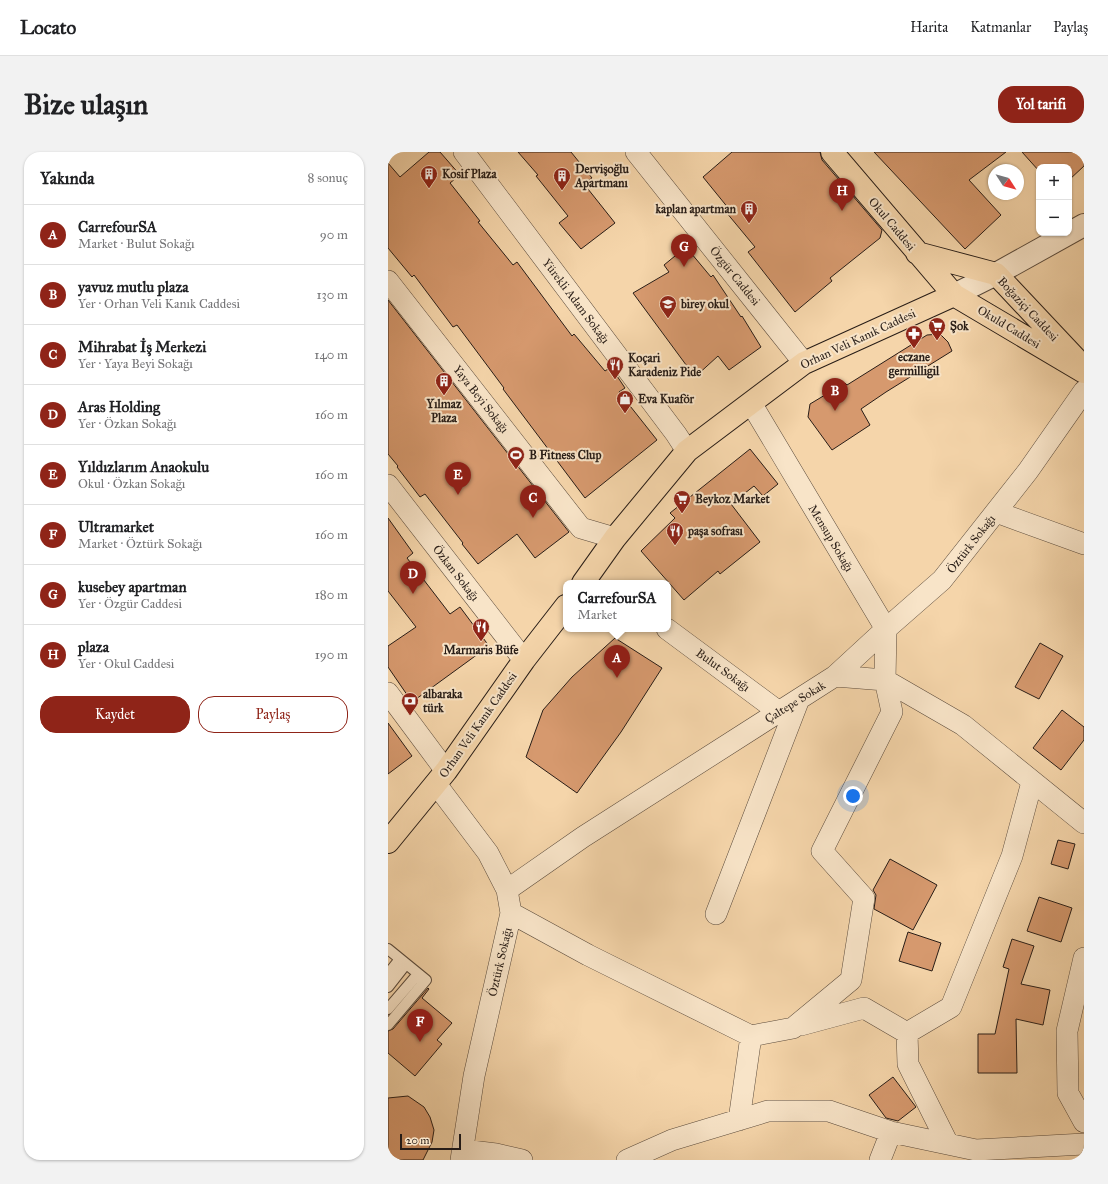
<!DOCTYPE html>
<html lang="tr">
<head>
<meta charset="utf-8">
<style>
  :root { --surface:#fff; --page:#f2f2f2; --text:#202124; --muted:#757577; --line:#e0e0e0; --accent:#8f2418 }
  body { margin:0; font-family:"IM FELL Great Primer",serif; background:var(--page); color:var(--text) }
  .controls { position:absolute; right:12px; top:12px; display:grid; overflow:hidden; border-radius:8px; box-shadow:0 1px 3px #0004 }
  .controls button { width:36px; height:36px; display:grid; place-items:center; padding:0; border:0; border-bottom:1px solid var(--line); background:var(--surface); color:var(--text); font:20px sans-serif }
  .compass { position:absolute; left:600px; top:12px; width:36px; height:36px; border-radius:50%; background:var(--surface); box-shadow:0 1px 3px #0004; rotate:126deg }
  .scale { position:absolute; left:12px; bottom:10px; width:61px; box-sizing:border-box; padding-left:4px; border:2px solid #281d17; border-top:0; font-size:11px; line-height:14px; white-space:nowrap; color:#281d17; -webkit-text-stroke:3px #f8e4c8; paint-order:stroke }
  .you { position:absolute; left:465px; top:644px; width:14px; height:14px; margin:-10px; border:3px solid #fff; border-radius:50%; background:#1a73e8; box-shadow:0 0 0 6px #1a73e833 }
  .badge { display:grid; place-items:center; width:26px; height:26px; border-radius:50%; background:var(--accent); color:#fff; font-size:13px; font-weight:700 }
  .pin { position:absolute; translate:-50% -33px; filter:drop-shadow(0 1px 2px #0008) }
  .pin::after { content:''; position:absolute; top:21px; width:14px; height:12px; background:inherit; clip-path:polygon(0 0,100% 0,50% 100%) }
  .popup { position:absolute; left:175px; top:428px; width:108px; height:52px; box-sizing:border-box; display:grid; place-content:center; border-radius:8px; background:var(--surface); filter:drop-shadow(0 1px 3px #0005); font-size:13px; white-space:nowrap; color:var(--muted) }
  .popup b { font-size:15px; color:var(--text) }
  .popup::after { content:''; position:absolute; left:50%; top:100%; margin-left:-8px; border:8px solid transparent; border-top-color:var(--surface) }
  .list { margin:0; padding:0; list-style:none }
  h2 { display:flex; justify-content:space-between; align-items:center; height:52px; margin:0; padding:0 16px; font-size:17px }
  h2 small { font-size:13px; font-weight:400; color:var(--muted) }
  .list li { display:grid; grid-template-columns:26px 1fr auto; gap:12px; align-items:center; box-sizing:border-box; height:60px; padding:0 16px; border-top:1px solid var(--line) }
  .list b { display:block; font-size:15px; white-space:nowrap }
  .list p { margin:0; font-size:13px; white-space:nowrap; color:var(--muted) }
  .list em { font-size:13px; font-style:normal; color:var(--muted) }
  .actions { display:flex; gap:8px; padding:12px 16px }
  .actions a { flex:1; padding:9px 0; border:1px solid var(--accent); border-radius:16px; text-align:center; font-size:14px; color:var(--accent) }
  .actions .main { background:var(--accent); color:#fff }
  .map { position:relative; flex:none; width:696px; height:1008px; overflow:hidden; border-radius:16px }
  header { display:flex; align-items:center; gap:24px; box-sizing:border-box; height:56px; padding:0 20px; background:var(--surface); border-bottom:1px solid var(--line) }
  header strong { font-size:19px }
  nav { display:flex; gap:22px; margin-inline-start:auto; font-size:14px }
  .intro { display:flex; align-items:center; justify-content:space-between; box-sizing:border-box; height:96px; padding:0 24px }
  h1 { margin:0; font-size:28px }
  .button { padding:10px 18px; border-radius:16px; background:var(--accent); color:#fff; font-size:14px; font-weight:700 }
  main { display:flex; gap:24px; padding:0 24px }
  aside { flex:1; background:var(--surface); border-radius:16px; box-shadow:0 1px 3px #0004 }
  .map>svg:first-child { display:block }
  .building { fill:#d6996e; stroke:#281d17 }
  .lines { fill:none; stroke-linecap:round; stroke-linejoin:round }
  .service-casing { stroke:#5b4b3c; stroke-width:12 }
  .minor-casing { stroke:#5b4b3c; stroke-width:22 }
  .tertiary-casing { stroke:#5b4b3c; stroke-width:24 }
  .primary-casing { stroke:#281d17; stroke-width:24 }
  .service { stroke:#f8e4c8; stroke-width:10 }
  .minor { stroke:#f8e4c8; stroke-width:21 }
  .tertiary { stroke:#f8e4c8; stroke-width:22 }
  .primary { stroke:#f5d5aa; stroke-width:22 }
  .labels { text-anchor:middle; dominant-baseline:central; stroke-width:4; stroke-linejoin:round; paint-order:stroke }
  .poi-label { font-size:12px; font-weight:bold; fill:#281d17; stroke:#f8e4c8; text-anchor:start }
  .street-label { font-size:12px; fill:#281d17; stroke:#f8e4c8 }
</style>
</head>
<body>
<header>
<strong>Locato</strong>
<nav><a>Harita</a><a>Katmanlar</a><a>Paylaş</a></nav>
</header>
<div class="intro"><h1>Bize ulaşın</h1><a class="button">Yol tarifi</a></div>
<main>
<aside>
<h2>Yakında<small>8 sonuç</small></h2>
<ul class="list">
<li><span class="badge">A</span><div><b>CarrefourSA</b><p>Market · Bulut Sokağı</p></div><em>90 m</em></li>
<li><span class="badge">B</span><div><b>yavuz mutlu plaza</b><p>Yer · Orhan Veli Kanık Caddesi</p></div><em>130 m</em></li>
<li><span class="badge">C</span><div><b>Mihrabat İş Merkezi</b><p>Yer · Yaya Beyi Sokağı</p></div><em>140 m</em></li>
<li><span class="badge">D</span><div><b>Aras Holding</b><p>Yer · Özkan Sokağı</p></div><em>160 m</em></li>
<li><span class="badge">E</span><div><b>Yıldızlarım Anaokulu</b><p>Okul · Özkan Sokağı</p></div><em>160 m</em></li>
<li><span class="badge">F</span><div><b>Ultramarket</b><p>Market · Öztürk Sokağı</p></div><em>160 m</em></li>
<li><span class="badge">G</span><div><b>kusebey apartman</b><p>Yer · Özgür Caddesi</p></div><em>180 m</em></li>
<li><span class="badge">H</span><div><b>plaza</b><p>Yer · Okul Caddesi</p></div><em>190 m</em></li>
</ul>
<div class="actions"><a class="main">Kaydet</a><a>Paylaş</a></div>
</aside>
<div class="map">
<svg width="696" height="1008" viewBox="0 0 696 1008">
  <rect width="100%" height="100%" fill="#f5d5aa"/>
  <filter id="stains"><feTurbulence type="fractalNoise" baseFrequency=".005" numOctaves="4"/><feColorMatrix values="0 0 0 0 .2 0 0 0 0 .09 0 0 0 0 .02 0 0 0 .5 -.17"/></filter>
  <radialGradient id="worn" r=".72"><stop offset=".6" stop-color="#630" stop-opacity="0"/><stop offset="1" stop-color="#630" stop-opacity=".3"/></radialGradient>
  <path class="building" d="M41,0H52L72,23L62,31L92,69L90,70L125,113L129,110L184,184L186,182L217,219L223,215L237,236L231,240L269,288L197,346L115,237L116,236L69,173L65,175L26,123L24,125L0,96V11L12,25Z
    M130,0H183L204,26L196,32L227,71L193,97L171,71L180,64L148,24L150,23Z
    M344,0H432L434,8L494,78L492,86L442,126L444,129L407,160L360,100L367,95L338,60L341,57L315,25Z
    M486,0H618L581,28L613,63L577,97Z
    M634,0H696V14L681,28V15H651V19Z
    M298,95L323,125L325,123L353,165L354,164L373,195L341,218L330,204L307,225L245,141L281,120L276,113Z
    M0,148L181,380L147,406L129,382L90,412L74,392L75,391L37,342L32,345L9,315L10,314L0,302Z
    M552,182L560,190L564,199L498,240L473,257L482,273L444,298L420,265L422,252L457,231L459,233L539,183Z
    M362,297L390,332L375,344L366,334L343,352L372,390L332,422L330,419L296,448L253,399L287,366L282,361Z
    M0,366L25,401L19,406L62,462L72,455L101,494L24,550L0,515V494L28,475L0,439Z
    M227,486L274,516L233,580L189,641L138,605L155,558L184,525Z
    M652,491L675,504L651,547L627,535Z
    M674,558L696,575V588L673,618L645,596Z
    M0,571L24,604L0,622Z
    M670,688L687,692L680,717L663,712Z
    M502,707L549,733L525,778L486,757L488,743L485,738Z
    M651,745L684,756L673,790L639,779Z
    M520,780L553,791L544,819L511,809Z
    M624,787L646,794L633,832L662,838L655,873L628,867L629,921H590V882H607L621,817L615,815Z
    M40,836L41,837L34,846L64,871L49,888L54,892L27,924L0,901V879L5,877Z
    M505,925L528,955L510,969L498,966L481,943Z
    M20,944L36,955L42,965L46,978L44,990L35,1008H0V946Z"/>
  <g class="lines">
    <defs>
      <path id="service" d="M0,797L38,828L0,873
        M0,822L12,807
        M0,835L18,812
        M0,857L30,822"/>
      <path id="minor" d="M76,0L288,282L299,299
        M248,0L416,211
        M0,129L193,376L227,386
        M0,333L136,508
        M608,360L696,392
        M279,477L391,560
        M447,524L498,477L554,428L640,319L696,239
        M0,541L58,619
        M48,632L100,701L119,738L123,761L86,924L73,1008
        M119,738L195,685L447,524L497,528L575,573L696,671
        M123,761L200,803L363,884L405,876L463,828L476,746L434,699L504,560L497,528L498,477L363,251
        M328,762L411,547
        M696,806L679,879L680,941L696,970
        M413,873L476,856L519,881
        M351,968L363,884
        M560,992L520,912L519,881L563,855L624,704L644,630
        M75,998L108,1002L134,1008
        M239,1008L284,988L380,959H441L503,980L588,998L696,992
        M492,1008L503,980"/>
      <path id="tertiary" d="M566,143L608,122L696,73"/>
      <path id="primary" d="M444,0L566,143L696,220
        M529,101L608,122L687,206
        M195,431L227,386L299,299L416,211L566,143
        M0,690L58,619L136,508L178,454"/>
    </defs>
    <use href="#service" class="service-casing"/>
    <use href="#minor" class="minor-casing"/>
    <use href="#tertiary" class="tertiary-casing"/>
    <use href="#primary" class="primary-casing"/>
    <use href="#service" class="service"/>
    <use href="#minor" class="minor"/>
    <use href="#tertiary" class="tertiary"/>
    <use href="#primary" class="primary"/>
  </g>
  <defs>
    <symbol id="building-pin" viewBox="-11 -11 22 30"><path d="M0 17L-7.5 6A9.5 9.5 0 1 1 7.5 6Z" fill="#8f2418" stroke="#f8e4c8"/><path d="M-4-6H4V6H1V3H-1V6H-4ZM-2.5-4.3h1.7v1.8h-1.7ZM.8-4.3h1.7v1.8H.8ZM-2.5-1h1.7V.8h-1.7ZM.8-1h1.7V.8H.8Z" fill="#fff"/></symbol>
    <symbol id="school-pin" viewBox="-11 -11 22 30"><path d="M0 17L-7.5 6A9.5 9.5 0 1 1 7.5 6Z" fill="#8f2418" stroke="#f8e4c8"/><path d="M0-5L7-2L0 1L-7-2ZM-4 1L0 2.5L4 1V4Q0 6-4 4Z" fill="#fff"/></symbol>
    <symbol id="supermarket-pin" viewBox="-11 -11 22 30"><path d="M0 17L-7.5 6A9.5 9.5 0 1 1 7.5 6Z" fill="#8f2418" stroke="#f8e4c8"/><path d="M-6-5.5h2.5l.6 2H6L4.5 2H-2.5L-4.4-4H-6ZM-1.5 3.2a1.3 1.3 0 1 0 .1 0ZM3 3.2a1.3 1.3 0 1 0 .1 0Z" fill="#fff"/></symbol>
    <symbol id="pharmacy-pin" viewBox="-11 -11 22 30"><path d="M0 17L-7.5 6A9.5 9.5 0 1 1 7.5 6Z" fill="#8f2418" stroke="#f8e4c8"/><path d="M-2-6h4v4h4v4h-4v4h-4v-4h-4v-4h4Z" fill="#fff"/></symbol>
    <symbol id="restaurant-pin" viewBox="-11 -11 22 30"><path d="M0 17L-7.5 6A9.5 9.5 0 1 1 7.5 6Z" fill="#8f2418" stroke="#f8e4c8"/><path d="M-5-6h1v4h1v-4h1v4h1v-4h1v5L-1.5 .5V6h-2V.5L-5-1ZM5-6V6H3V1.5H1.5Q1.5-4 5-6Z" fill="#fff"/></symbol>
    <symbol id="shop-pin" viewBox="-11 -11 22 30"><path d="M0 17L-7.5 6A9.5 9.5 0 1 1 7.5 6Z" fill="#8f2418" stroke="#f8e4c8"/><path d="M-5-2.5h2.3a2.7 3.5 0 0 1 5.4 0H5L5.5 6h-11ZM-1.5-2.5h3a1.5 2.3 0 0 0-3 0Z" fill="#fff"/></symbol>
    <symbol id="stadium-pin" viewBox="-11 -11 22 30"><path d="M0 17L-7.5 6A9.5 9.5 0 1 1 7.5 6Z" fill="#8f2418" stroke="#f8e4c8"/><path d="M0-5a6.5 5 0 1 0 0 10a6.5 5 0 1 0 0-10ZM-3.5-1.8h7v3.6h-7Z" fill="#fff"/></symbol>
    <symbol id="bank-pin" viewBox="-11 -11 22 30"><path d="M0 17L-7.5 6A9.5 9.5 0 1 1 7.5 6Z" fill="#8f2418" stroke="#f8e4c8"/><path d="M-6-4H6V4H-6ZM0-2.3a2.3 2.3 0 1 0 0 4.6a2.3 2.3 0 1 0 0-4.6Z" fill="#fff"/></symbol>
  </defs>
  <g fill-rule="evenodd">
    <use href="#building-pin" x="31" y="12" width="20" height="27"/>
    <use href="#building-pin" x="164" y="14" width="20" height="27"/>
    <use href="#building-pin" x="351" y="47" width="20" height="27"/>
    <use href="#school-pin" x="270" y="142" width="20" height="27"/>
    <use href="#supermarket-pin" x="539" y="164" width="20" height="27"/>
    <use href="#pharmacy-pin" x="516" y="172" width="20" height="27"/>
    <use href="#restaurant-pin" x="217" y="203" width="20" height="27"/>
    <use href="#building-pin" x="46" y="219" width="20" height="27"/>
    <use href="#shop-pin" x="227" y="237" width="20" height="27"/>
    <use href="#stadium-pin" x="118" y="293" width="20" height="27"/>
    <use href="#supermarket-pin" x="284" y="337" width="20" height="27"/>
    <use href="#restaurant-pin" x="277" y="369" width="20" height="27"/>
    <use href="#restaurant-pin" x="83" y="465" width="20" height="27"/>
    <use href="#bank-pin" x="12" y="539" width="20" height="27"/>
  </g>
  <g class="labels">
    <g class="poi-label">
      <text x="187" y="17">Dervişoğlu<tspan x="187" dy="14">Apartmanı</tspan></text>
      <text x="54" y="22">Kosif Plaza</text>
      <text x="348" y="57" text-anchor="end">kaplan apartman</text>
      <text x="293" y="152">birey okul</text>
      <text x="562" y="174">Şok</text>
      <text x="526" y="205" text-anchor="middle">eczane<tspan x="526" dy="14">germilligil</tspan></text>
      <text x="240" y="206">Koçari<tspan x="240" dy="14">Karadeniz Pide</tspan></text>
      <text x="250" y="247">Eva Kuaför</text>
      <text x="56" y="252" text-anchor="middle">Yılmaz<tspan x="56" dy="14">Plaza</tspan></text>
      <text x="141" y="303">B Fitness Clup</text>
      <text x="307" y="347">Beykoz Market</text>
      <text x="300" y="379">paşa sofrası</text>
      <text x="93" y="498" text-anchor="middle">Marmaris Büfe</text>
      <text x="35" y="542">albaraka<tspan x="35" dy="14">türk</tspan></text>
    </g>
    <g class="street-label">
      <text transform="translate(504 72) rotate(50)">Okul Caddesi</text>
      <text transform="translate(347 124) rotate(51)">Özgür Caddesi</text>
      <text transform="translate(188 149) rotate(53)">Yürekli Adam Sokağı</text>
      <text transform="translate(640 157) rotate(47)">Boğaziçi Caddesi</text>
      <text transform="translate(621 175) rotate(31)">Okuld Caddesi</text>
      <text transform="translate(470 187) rotate(-25)">Orhan Veli Kanık Caddesi</text>
      <text transform="translate(93 247) rotate(52)">Yaya Beyi Sokağı</text>
      <text transform="translate(443 386) rotate(59)">Mensup Sokağı</text>
      <text transform="translate(583 392) rotate(-52)">Öztürk Sokağı</text>
      <text transform="translate(68 421) rotate(52)">Özkan Sokağı</text>
      <text transform="translate(335 518) rotate(36)">Bulut Sokağı</text>
      <text transform="translate(407 550) rotate(-32)">Çaltepe Sokak</text>
      <text transform="translate(90 573) rotate(-55)">Orhan Veli Kanık Caddesi</text>
      <text transform="translate(112 810) rotate(-77)">Öztürk Sokağı</text>
    </g>
  </g>
  <rect width="100%" height="100%" filter="url(#stains)"/>
  <rect width="100%" height="100%" fill="url(#worn)"/>
</svg>
<div class="controls">
<button>+</button>
<button>−</button>
</div>
<svg class="compass" viewBox="-18 -18 36 36"><path d="M0-13l5 13h-10z" fill="#e53935"/><path d="M0 13l5-13h-10z" fill="#757577"/></svg>
<div class="scale">20 m</div>
<div class="you"></div>
<div class="pin badge" style="left:229px;top:526px">A</div>
<div class="popup"><b>CarrefourSA</b>Market</div>
<div class="pin badge" style="left:447px;top:259px">B</div>
<div class="pin badge" style="left:145px;top:366px">C</div>
<div class="pin badge" style="left:25px;top:442px">D</div>
<div class="pin badge" style="left:70px;top:343px">E</div>
<div class="pin badge" style="left:32px;top:890px">F</div>
<div class="pin badge" style="left:296px;top:115px">G</div>
<div class="pin badge" style="left:454px;top:59px">H</div>
</div>
</main>
</body>
</html>
